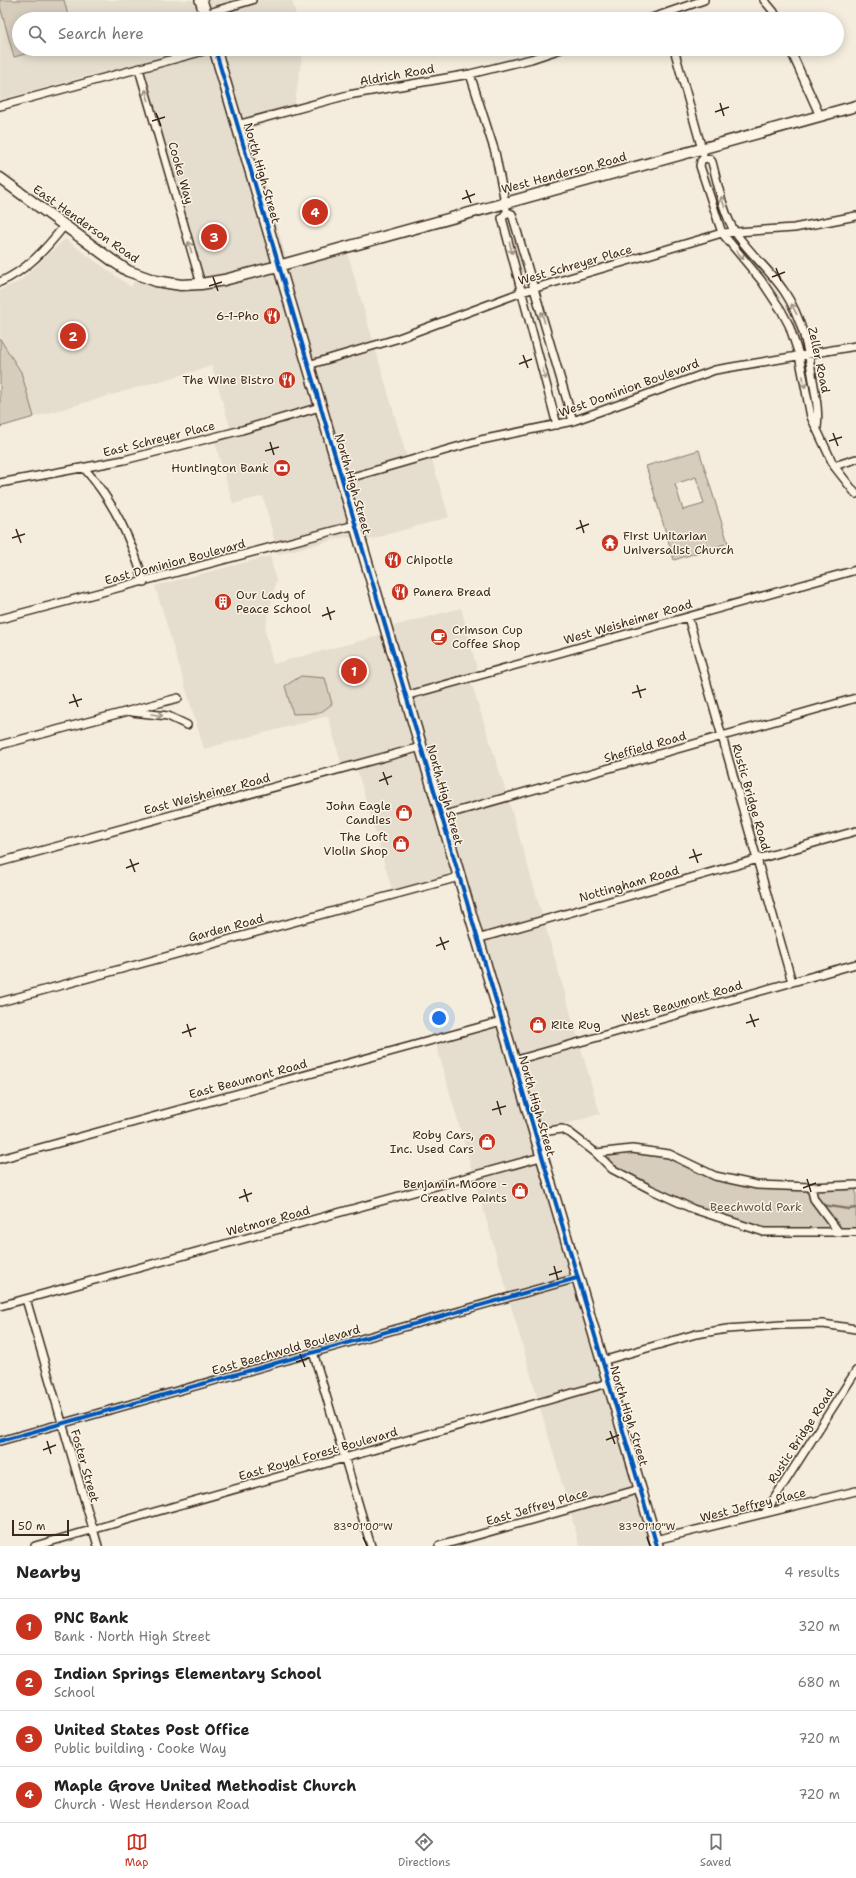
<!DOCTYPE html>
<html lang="en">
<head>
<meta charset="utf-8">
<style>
  :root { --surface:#fff; --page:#f6f6f6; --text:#222; --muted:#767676; --line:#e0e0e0; --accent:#c8321e }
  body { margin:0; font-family:"Shantell Sans",sans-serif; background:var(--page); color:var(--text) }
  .scale { position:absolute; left:12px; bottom:10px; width:57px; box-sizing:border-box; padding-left:4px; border:2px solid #3b2a1e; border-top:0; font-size:11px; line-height:14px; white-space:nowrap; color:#3b2a1e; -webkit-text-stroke:3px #fcf5e5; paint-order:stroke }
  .you { position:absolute; left:439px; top:1018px; width:14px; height:14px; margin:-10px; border:3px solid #fff; border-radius:50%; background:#1a73e8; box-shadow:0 0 0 6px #1a73e833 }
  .badge { display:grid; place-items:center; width:26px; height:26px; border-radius:50%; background:var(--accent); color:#fff; font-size:13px; font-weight:700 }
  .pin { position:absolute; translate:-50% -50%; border:2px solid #fff; box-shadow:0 1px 4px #0006 }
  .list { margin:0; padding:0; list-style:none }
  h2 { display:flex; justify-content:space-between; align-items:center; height:52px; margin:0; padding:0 16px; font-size:17px }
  h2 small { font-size:13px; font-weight:400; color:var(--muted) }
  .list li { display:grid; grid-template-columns:26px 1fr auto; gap:12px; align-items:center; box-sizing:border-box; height:56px; padding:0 16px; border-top:1px solid var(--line) }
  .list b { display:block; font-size:15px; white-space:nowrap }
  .list p { margin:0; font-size:13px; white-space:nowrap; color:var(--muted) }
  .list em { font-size:13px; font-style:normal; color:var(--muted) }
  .icon { flex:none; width:22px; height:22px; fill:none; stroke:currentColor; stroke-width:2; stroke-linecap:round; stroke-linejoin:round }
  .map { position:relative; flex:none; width:856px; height:1546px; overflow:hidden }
  .search { position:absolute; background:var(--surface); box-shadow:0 2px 10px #0003; left:12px; right:12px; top:12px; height:44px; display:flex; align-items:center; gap:10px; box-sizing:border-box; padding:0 14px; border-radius:22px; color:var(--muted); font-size:15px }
  .sheet { height:276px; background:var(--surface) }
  nav { display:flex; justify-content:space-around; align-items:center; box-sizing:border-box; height:56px; border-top:1px solid var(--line); background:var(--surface); font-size:11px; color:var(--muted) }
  nav a { display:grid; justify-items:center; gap:2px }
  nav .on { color:var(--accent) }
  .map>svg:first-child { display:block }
  .built { fill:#e5ddce }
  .green { fill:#d6cdbd; stroke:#887c6e; fill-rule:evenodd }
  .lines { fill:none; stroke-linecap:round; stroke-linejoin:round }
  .stream { stroke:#817466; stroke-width:2.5 }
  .minor-casing { stroke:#3b2a1e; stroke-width:10 }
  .secondary-casing { stroke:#3b2a1e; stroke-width:13 }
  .primary-casing { stroke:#3b2a1e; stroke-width:14 }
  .minor { stroke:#fcf5e5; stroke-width:7 }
  .secondary { stroke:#fcf5e5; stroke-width:10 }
  .primary { stroke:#fcf5e5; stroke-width:11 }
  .cycleway-casing { stroke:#fcf5e5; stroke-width:6 }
  .cycleway { stroke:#0057b8; stroke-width:4 }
  .oneway { stroke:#9c9082 }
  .ticks { fill:none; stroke:#3b2a1e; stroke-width:1.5 }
  .labels { text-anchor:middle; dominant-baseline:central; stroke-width:3; stroke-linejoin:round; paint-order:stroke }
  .street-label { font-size:12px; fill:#3b2a1e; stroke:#fcf5e5 }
  .poi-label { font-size:12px; fill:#3b2a1e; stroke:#fcf5e5; text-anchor:end }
  .park-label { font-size:12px; fill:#625346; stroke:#fcf5e5 }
  .ticks-label { font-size:10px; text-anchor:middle; fill:#3b2a1e; stroke:#fcf5e5; stroke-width:3; stroke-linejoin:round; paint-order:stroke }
</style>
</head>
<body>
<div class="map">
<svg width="856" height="1546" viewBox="0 0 856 1546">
  <rect width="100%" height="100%" fill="#f4eddd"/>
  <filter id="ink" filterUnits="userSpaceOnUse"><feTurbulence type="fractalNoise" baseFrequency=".025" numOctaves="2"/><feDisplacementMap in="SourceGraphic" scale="8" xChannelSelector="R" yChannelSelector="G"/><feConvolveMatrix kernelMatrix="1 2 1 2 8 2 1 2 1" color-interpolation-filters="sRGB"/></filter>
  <g filter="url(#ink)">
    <path class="built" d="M0,0H292L297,19H19V49H303L293,115L253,128L249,133L286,257L344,241L408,461L430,454L449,517L369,540L345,537L278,554L263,496L233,504L214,439L232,434L212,366L0,427V290L20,281L65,239L131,287L136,278L202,287L139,69L96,81L94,74L0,100Z
      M270,556L276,581L265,630L273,664L375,637L393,626L461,608L479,676L470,679L508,798L600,1114L535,1133L658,1546H580L435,1041L501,1021L457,879L394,897L356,766L343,770L328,716L204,749L155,586Z"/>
    <path class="green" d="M0,0H64L69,19H19V49H43L14,57L0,6Z
      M0,339L21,372L34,417L0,427Z
      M699,450L728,543L674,560L646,466ZM696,477L704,504L683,510L675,484Z
      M301,676L325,678L332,704L320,713L293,714L285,686Z
      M632,1149L669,1154L715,1176L757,1185H856V1232H764L693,1209L612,1169L596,1153Z"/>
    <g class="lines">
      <path class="stream" d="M822,1205L849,1209L856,1208"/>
      <defs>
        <path id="minor" d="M764,0L774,12L777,19
          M205,14L252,0
          M649,19L704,0
          M674,49L703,153
          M790,49L820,116
          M139,69L201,284
          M470,74L495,152L506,207
          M0,106L211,49
          M237,125L348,95L470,74L531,59L561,49
          M704,158L701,161L700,166L722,233L761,280L781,310L789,325L799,355L811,417L834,466L856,494
          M704,158L710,159L712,162C718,184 723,213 735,232C749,253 770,270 784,291C802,318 808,348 813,380C816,397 819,412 817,428
          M507,212L502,218L557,425
          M507,212L512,214L573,421
          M0,282C27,270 46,249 64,226
          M308,365L396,339L522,292L722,233L794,228L856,216
          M834,466L856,459
          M84,468C114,502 131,539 144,582
          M342,480L481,440L573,421L715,370L856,346
          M0,483L124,460L242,430L320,407
          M688,617L792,982
          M0,619L355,525
          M405,696L856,570
          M132,712L168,716L187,725
          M0,745L178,698
          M441,816L856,698
          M0,862L421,747
          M477,939L856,831
          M0,1002L459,877
          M513,1061L856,964
          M535,1133L562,1129L570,1133L596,1153L612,1169L650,1189L693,1209L764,1232H856
          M596,1153L632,1149L669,1154L715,1176L757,1185L811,1187L856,1185
          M0,1159L502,1021
          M811,1187L814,1199L838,1231
          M26,1299L98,1546
          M0,1306L541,1157
          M313,1352L371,1546
          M602,1361L696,1334L727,1329L781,1325L823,1324L856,1329
          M0,1441L577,1278
          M765,1513L856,1371
          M655,1540L856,1491
          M35,1546L608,1383
          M439,1546L640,1489"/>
        <path id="secondary" d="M0,178L113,261L128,271L156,281L181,285L201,284L224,280L278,266L856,106"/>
        <path id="primary" d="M201,0L207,19
          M215,49L657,1546"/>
      </defs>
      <use href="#minor" class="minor-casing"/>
      <use href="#secondary" class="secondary-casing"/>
      <use href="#primary" class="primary-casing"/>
      <use href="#minor" class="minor"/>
      <use href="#secondary" class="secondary"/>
      <use href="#primary" class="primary"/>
      <defs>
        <path id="cycleway" d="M215,49L657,1546
          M0,1441L577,1278"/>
      </defs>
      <use href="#cycleway" class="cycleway-casing"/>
      <use href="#cycleway" class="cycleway"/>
    </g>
    <defs><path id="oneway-shaft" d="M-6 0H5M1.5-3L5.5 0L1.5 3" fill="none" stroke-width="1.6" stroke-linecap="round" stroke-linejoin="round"/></defs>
    <g class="oneway">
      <use href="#oneway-shaft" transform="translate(147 95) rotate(-106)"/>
      <use href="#oneway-shaft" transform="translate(723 202) rotate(-109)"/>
      <use href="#oneway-shaft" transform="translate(190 247) rotate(-106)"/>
      <use href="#oneway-shaft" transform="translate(511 248) rotate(75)"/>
      <use href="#oneway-shaft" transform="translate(740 255) rotate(50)"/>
      <use href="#oneway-shaft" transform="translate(794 309) rotate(-117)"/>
      <use href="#oneway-shaft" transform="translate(543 317) rotate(-106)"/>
      <use href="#oneway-shaft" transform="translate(544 374) rotate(75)"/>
      <use href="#oneway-shaft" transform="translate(804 382) rotate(79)"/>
      <use href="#oneway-shaft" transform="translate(157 715) rotate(9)"/>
    </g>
  </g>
  <path class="ticks" d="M720,103L724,116M715,112L729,107M156,113L161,126M152,121L165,117M466,190L471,203M462,199L475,194M776,268L781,281M213,277L218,291M772,277L785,272M209,286L222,282M523,355L528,368M519,364L532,359M833,433L838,446M829,441L842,437M270,442L274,455M265,451L279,447M580,520L584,533M16,529L21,543M576,529L589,524M12,538L25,534M327,607L331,620M322,616L335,611M637,685L641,698M632,693L646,689M73,694L78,707M69,703L82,699M383,772L388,785M379,781L392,776M693,849L698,863M689,858L702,854M130,859L135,872M126,868L139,863M440,937L445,950M436,946L449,941M750,1014L755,1027M746,1023L759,1019M187,1024L191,1037M182,1033L196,1028M497,1101L501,1115M492,1110L506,1106M807,1179L811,1192M803,1188L816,1183M244,1189L248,1202M239,1198L252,1193M554,1266L558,1280M549,1275L562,1271M300,1354L305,1367M296,1362L309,1358M610,1431L615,1444M606,1440L619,1435M47,1441L51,1454M43,1450L56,1445M363,1537L367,1546M647,1537L650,1546"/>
  <defs>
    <symbol id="restaurant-disc" viewBox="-11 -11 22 22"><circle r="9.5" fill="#c8321e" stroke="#fcf5e5"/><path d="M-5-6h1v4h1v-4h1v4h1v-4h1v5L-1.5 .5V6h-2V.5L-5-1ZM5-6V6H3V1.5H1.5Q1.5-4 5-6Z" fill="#fff"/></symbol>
    <symbol id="bank-disc" viewBox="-11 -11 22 22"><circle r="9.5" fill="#c8321e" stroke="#fcf5e5"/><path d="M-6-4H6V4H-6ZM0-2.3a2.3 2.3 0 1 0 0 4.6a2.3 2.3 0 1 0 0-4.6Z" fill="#fff"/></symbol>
    <symbol id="temple-disc" viewBox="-11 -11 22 22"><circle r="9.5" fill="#c8321e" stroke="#fcf5e5"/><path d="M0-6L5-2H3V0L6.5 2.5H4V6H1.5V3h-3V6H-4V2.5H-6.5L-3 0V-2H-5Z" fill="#fff"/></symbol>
    <symbol id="building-disc" viewBox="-11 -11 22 22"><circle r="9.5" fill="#c8321e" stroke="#fcf5e5"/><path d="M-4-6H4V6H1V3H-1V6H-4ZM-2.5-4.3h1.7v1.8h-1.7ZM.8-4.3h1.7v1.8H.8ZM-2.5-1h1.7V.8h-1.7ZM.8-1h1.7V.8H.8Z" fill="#fff"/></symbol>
    <symbol id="cafe-disc" viewBox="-11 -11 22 22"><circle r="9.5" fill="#c8321e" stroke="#fcf5e5"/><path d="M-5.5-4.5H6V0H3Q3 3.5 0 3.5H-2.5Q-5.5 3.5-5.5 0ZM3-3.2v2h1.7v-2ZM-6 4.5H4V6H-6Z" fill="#fff"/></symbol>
    <symbol id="shop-disc" viewBox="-11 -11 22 22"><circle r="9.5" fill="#c8321e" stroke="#fcf5e5"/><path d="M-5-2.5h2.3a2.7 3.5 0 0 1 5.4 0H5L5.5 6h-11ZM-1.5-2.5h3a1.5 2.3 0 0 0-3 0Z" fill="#fff"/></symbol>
  </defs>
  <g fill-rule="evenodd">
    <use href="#restaurant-disc" x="262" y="306" width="20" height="20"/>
    <use href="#restaurant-disc" x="277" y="370" width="20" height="20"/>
    <use href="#bank-disc" x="272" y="458" width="20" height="20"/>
    <use href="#temple-disc" x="600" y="533" width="20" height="20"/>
    <use href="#restaurant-disc" x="383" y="550" width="20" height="20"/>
    <use href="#restaurant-disc" x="390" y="582" width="20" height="20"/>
    <use href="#building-disc" x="213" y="592" width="20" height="20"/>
    <use href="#cafe-disc" x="429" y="627" width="20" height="20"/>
    <use href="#shop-disc" x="394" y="803" width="20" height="20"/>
    <use href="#shop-disc" x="391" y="834" width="20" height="20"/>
    <use href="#shop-disc" x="528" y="1015" width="20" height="20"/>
    <use href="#shop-disc" x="477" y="1132" width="20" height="20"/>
    <use href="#shop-disc" x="510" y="1181" width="20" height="20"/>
  </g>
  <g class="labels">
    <g class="street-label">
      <text transform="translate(397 75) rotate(-10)">Aldrich Road</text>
      <text transform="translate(181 173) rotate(74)">Cooke Way</text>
      <text transform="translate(262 173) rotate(74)">North High Street</text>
      <text transform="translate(564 173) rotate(-15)">West Henderson Road</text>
      <text transform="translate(86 224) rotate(35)">East Henderson Road</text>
      <text transform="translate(575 265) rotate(-16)">West Schreyer Place</text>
      <text transform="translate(819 360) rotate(78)">Zeller Road</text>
      <text transform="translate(629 388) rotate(-20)">West Dominion Boulevard</text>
      <text transform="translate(159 439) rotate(-14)">East Schreyer Place</text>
      <text transform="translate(353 484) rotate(74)">North High Street</text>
      <text transform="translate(175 562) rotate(-15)">East Dominion Boulevard</text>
      <text transform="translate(628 622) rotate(-16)">West Weisheimer Road</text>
      <text transform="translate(645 747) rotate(-16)">Sheffield Road</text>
      <text transform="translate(207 794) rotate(-15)">East Weisheimer Road</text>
      <text transform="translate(445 795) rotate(74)">North High Street</text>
      <text transform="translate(751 797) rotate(74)">Rustic Bridge Road</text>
      <text transform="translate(629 884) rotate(-16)">Nottingham Road</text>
      <text transform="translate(226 928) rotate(-15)">Garden Road</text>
      <text transform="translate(682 1002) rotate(-16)">West Beaumont Road</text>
      <text transform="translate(248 1079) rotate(-15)">East Beaumont Road</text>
      <text transform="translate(537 1106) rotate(74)">North High Street</text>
      <text transform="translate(268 1221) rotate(-15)">Wetmore Road</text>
      <text transform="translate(286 1350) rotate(-16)">East Beechwold Boulevard</text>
      <text transform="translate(629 1416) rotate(73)">North High Street</text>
      <text transform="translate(801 1436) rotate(-57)">Rustic Bridge Road</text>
      <text transform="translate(318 1454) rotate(-16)">East Royal Forest Boulevard</text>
      <text transform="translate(85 1466) rotate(74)">Foster Street</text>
      <text transform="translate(753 1505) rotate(-14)">West Jeffrey Place</text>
      <text transform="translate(537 1507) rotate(-16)">East Jeffrey Place</text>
    </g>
    <g class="poi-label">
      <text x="259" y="316">6-1-Pho</text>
      <text x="274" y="380">The Wine Bistro</text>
      <text x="269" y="468">Huntington Bank</text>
      <text x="623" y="536" text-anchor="start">First Unitarian<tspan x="623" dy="14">Universalist Church</tspan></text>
      <text x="406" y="560" text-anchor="start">Chipotle</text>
      <text x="413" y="592" text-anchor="start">Panera Bread</text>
      <text x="236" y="595" text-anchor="start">Our Lady of<tspan x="236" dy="14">Peace School</tspan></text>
      <text x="452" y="630" text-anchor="start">Crimson Cup<tspan x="452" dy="14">Coffee Shop</tspan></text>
      <text x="391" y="806">John Eagle<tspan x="391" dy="14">Candies</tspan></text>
      <text x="388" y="837">The Loft<tspan x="388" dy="14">Violin Shop</tspan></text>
      <text x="551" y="1025" text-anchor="start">Rite Rug</text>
      <text x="474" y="1135">Roby Cars,<tspan x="474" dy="14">Inc. Used Cars</tspan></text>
      <text x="507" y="1184">Benjamin Moore -<tspan x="507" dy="14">Creative Paints</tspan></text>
    </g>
    <g class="park-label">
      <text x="756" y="1207">Beechwold Park</text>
    </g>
  </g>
  <g class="ticks-label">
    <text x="363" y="1530">83°01'00"W</text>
    <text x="647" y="1530">83°01'10"W</text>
  </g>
</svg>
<div class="scale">50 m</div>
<div class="you"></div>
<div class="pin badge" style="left:354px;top:671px">1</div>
<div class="pin badge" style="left:73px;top:336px">2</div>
<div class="pin badge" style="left:214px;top:237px">3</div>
<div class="pin badge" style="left:315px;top:212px">4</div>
<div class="search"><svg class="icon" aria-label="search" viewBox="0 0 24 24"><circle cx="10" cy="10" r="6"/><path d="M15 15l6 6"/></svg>Search here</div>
</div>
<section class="sheet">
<h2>Nearby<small>4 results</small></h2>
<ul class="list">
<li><span class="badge">1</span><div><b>PNC Bank</b><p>Bank · North High Street</p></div><em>320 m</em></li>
<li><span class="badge">2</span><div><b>Indian Springs Elementary School</b><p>School</p></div><em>680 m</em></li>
<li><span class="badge">3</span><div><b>United States Post Office</b><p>Public building · Cooke Way</p></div><em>720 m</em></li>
<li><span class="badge">4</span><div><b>Maple Grove United Methodist Church</b><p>Church · West Henderson Road</p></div><em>720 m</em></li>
</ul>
</section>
<nav>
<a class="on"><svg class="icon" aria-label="map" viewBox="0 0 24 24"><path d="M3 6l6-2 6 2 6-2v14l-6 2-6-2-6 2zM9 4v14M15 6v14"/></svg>Map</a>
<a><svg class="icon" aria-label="directions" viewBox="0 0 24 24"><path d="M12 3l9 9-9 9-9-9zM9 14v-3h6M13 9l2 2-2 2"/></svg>Directions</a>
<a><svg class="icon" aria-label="saved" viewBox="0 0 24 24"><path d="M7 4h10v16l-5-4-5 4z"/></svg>Saved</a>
</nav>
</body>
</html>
